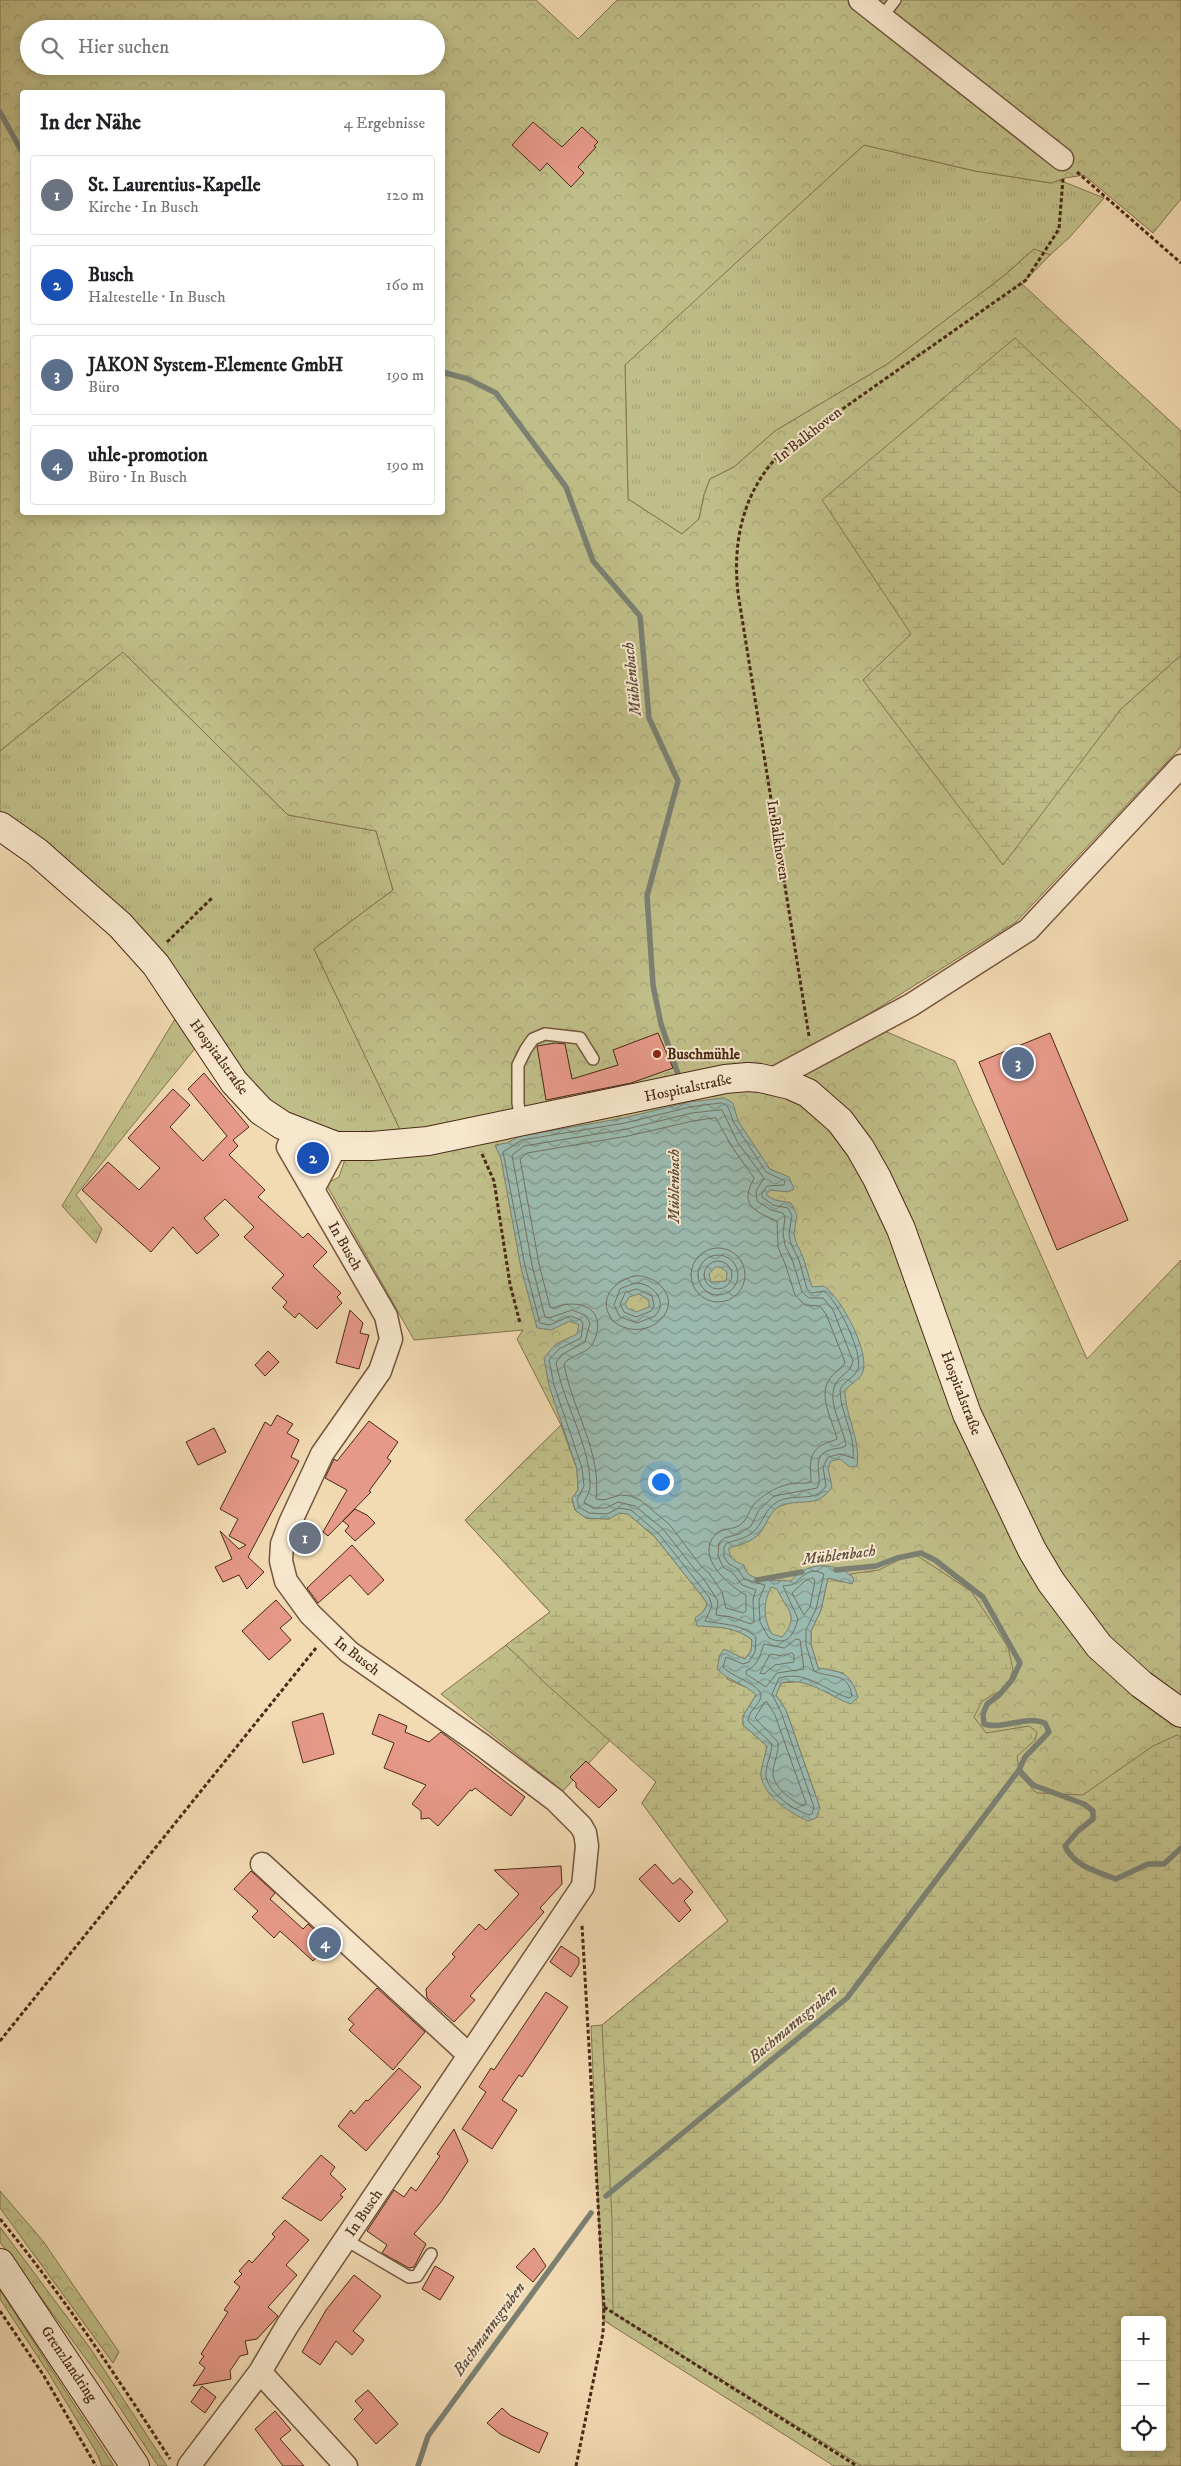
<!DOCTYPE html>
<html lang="de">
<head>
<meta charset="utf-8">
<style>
  :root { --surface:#fff; --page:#f6f6f6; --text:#202124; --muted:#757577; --line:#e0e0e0; --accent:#7c3aed }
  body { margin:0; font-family:"IM FELL DW Pica",serif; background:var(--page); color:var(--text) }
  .controls { position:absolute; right:15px; bottom:15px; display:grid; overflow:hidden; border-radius:5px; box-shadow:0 2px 12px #0003 }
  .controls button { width:45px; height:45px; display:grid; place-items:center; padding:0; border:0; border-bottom:1px solid var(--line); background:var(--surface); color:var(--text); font:25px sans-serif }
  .you { position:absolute; left:660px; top:1481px; width:18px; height:18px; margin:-12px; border:4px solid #fff; border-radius:50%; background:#1a73e8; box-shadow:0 0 0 8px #1a73e833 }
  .badge { display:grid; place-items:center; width:32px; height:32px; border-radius:50%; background:var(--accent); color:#fff; font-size:16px; font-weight:700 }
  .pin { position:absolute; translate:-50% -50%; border:2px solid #fff; box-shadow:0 1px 5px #0006 }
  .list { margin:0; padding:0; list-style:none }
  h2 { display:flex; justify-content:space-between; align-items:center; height:65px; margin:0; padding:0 20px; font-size:21px }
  h2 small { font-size:16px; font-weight:400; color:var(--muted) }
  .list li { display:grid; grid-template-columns:32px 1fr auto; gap:15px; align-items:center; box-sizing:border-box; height:80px; margin:0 10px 10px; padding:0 10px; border:1px solid var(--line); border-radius:5px }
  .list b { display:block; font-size:19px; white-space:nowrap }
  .list p { margin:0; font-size:16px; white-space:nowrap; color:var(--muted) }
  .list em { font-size:16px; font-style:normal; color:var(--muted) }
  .icon { flex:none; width:28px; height:28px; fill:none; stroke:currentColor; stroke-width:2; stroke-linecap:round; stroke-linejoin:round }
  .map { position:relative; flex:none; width:1181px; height:2466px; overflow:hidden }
  .search { position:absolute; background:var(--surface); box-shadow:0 2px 12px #0003; left:20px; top:20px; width:425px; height:55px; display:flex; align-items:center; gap:12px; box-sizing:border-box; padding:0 18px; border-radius:28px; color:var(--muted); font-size:19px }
  .panel { position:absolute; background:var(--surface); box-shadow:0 2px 12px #0003; left:20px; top:90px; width:425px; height:425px; border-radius:5px }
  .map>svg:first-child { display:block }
  .grass { fill:url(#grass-tufts); stroke:#85744f }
  .forest { fill:url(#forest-crowns); stroke:#85744f; fill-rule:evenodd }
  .wetland { fill:url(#wetland-marsh); stroke:#85744f; fill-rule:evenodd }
  .water { fill:url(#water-waves); stroke:#7b8072; fill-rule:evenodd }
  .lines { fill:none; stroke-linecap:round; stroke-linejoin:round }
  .shore { stroke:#727262; stroke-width:1 }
  .stream { stroke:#7b8072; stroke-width:5.5 }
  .building { fill:#e69988; stroke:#4a2916 }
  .lane-casing { stroke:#74553d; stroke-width:14 }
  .street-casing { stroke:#74553d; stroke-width:25 }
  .secondary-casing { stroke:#4a2916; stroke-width:30 }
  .path { stroke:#4a2916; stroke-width:3; stroke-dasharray:4 2.5; stroke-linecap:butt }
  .lane { stroke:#f7e7cd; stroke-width:11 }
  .street { stroke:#f7e7cd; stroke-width:22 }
  .secondary { stroke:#f7e7cd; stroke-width:28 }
  .poi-dot { fill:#8f2418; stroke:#f7e7cd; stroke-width:2 }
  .labels { text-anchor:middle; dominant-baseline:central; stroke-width:4; stroke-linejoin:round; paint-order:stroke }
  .street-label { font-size:15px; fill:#4a2916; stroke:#f7e7cd }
  .poi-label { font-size:15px; font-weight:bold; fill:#4a2916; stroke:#f7e7cd; text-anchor:start }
  .water-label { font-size:16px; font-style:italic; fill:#5e4d3c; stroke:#f7e7cd }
</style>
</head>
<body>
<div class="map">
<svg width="1181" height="2466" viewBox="0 0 1181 2466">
  <defs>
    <pattern id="grass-tufts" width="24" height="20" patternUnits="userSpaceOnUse" patternTransform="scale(1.25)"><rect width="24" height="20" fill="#c0be88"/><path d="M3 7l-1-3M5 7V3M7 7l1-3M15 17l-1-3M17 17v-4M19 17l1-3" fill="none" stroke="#a6a375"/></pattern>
    <pattern id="forest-crowns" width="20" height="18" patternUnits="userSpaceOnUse" patternTransform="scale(1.25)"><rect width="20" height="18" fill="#c0be88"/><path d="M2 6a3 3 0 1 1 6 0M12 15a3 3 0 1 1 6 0" fill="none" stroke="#a6a375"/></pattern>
    <pattern id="wetland-marsh" width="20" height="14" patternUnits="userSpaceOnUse" patternTransform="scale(1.25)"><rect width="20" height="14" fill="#c0be88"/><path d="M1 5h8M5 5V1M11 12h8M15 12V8" fill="none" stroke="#a6a375"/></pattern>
    <pattern id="water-waves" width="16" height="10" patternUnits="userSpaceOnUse" patternTransform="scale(1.25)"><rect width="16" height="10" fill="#9bbaaf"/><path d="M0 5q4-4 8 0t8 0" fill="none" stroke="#80978d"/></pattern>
  </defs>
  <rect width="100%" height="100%" fill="#f2dab2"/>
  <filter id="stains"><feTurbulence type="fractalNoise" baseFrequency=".004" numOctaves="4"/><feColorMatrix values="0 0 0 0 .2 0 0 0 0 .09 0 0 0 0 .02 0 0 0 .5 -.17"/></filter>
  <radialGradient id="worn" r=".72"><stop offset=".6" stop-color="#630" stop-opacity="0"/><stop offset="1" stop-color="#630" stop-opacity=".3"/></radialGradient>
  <path class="grass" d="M864,145L975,171L1051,183L1059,180L1104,198L1070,237L1050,255L1034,249L1005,275L889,363L775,431L734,467L710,479L704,495L699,519L682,534L628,499L625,364Z
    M123,652L288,815L376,831L393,890L314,949L405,1139L358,1140L285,1116L262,1095L212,1028L0,813V751Z
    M178,1014L197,1046L76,1195L102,1229L96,1243L62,1206Z
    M0,2227L90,2348L167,2466H158L103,2382L0,2242Z
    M0,2290L114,2466H102L96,2452L51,2377L0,2299Z"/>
  <path class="forest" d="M0,0H536L578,39L617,0H1181V199L1153,233L1084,175L1065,178L1051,183L975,171L864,145L625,365L628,499L682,534L699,519L704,495L710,479L734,467L775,431L889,363L1005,275L1034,249L1050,255L1022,284L1181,431V747L1016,922L864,1017L882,1030L955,1061L1087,1359L1181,1260V2466H834L603,2320L591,2026L602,2025L728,1921L642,1803L656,1782L612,1738L563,1791L441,1694L550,1612L465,1520L561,1425L517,1339L523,1330L414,1340L326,1184L339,1177L346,1156L404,1138L314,949L393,890L376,831L288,815L123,652L0,751ZM29,29H436V66H29ZM22,92H442V512H22ZM1125,2320H1162V2447H1125Z
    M0,2191L43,2241L119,2352L113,2363L0,2208Z"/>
  <path class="wetland" d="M1015,338L1181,494V655L1121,709L1003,865L863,680L911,634L822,500Z
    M561,1425L577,1469L578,1490L572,1499L575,1510L586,1518L609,1519L619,1513L628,1514L655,1537L705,1600L707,1605L703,1612L704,1626C723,1627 737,1628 752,1640L751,1651L745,1659L724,1650L727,1679L750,1689L756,1695L743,1716V1725L767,1746L761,1775L820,1808L786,1710L776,1695L781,1683L804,1681L818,1688L843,1673L818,1668L811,1644V1631L821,1610L828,1578L841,1582L854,1579L850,1574L879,1570L913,1553L971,1591L1008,1647L1013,1670L1007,1687L982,1701L974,1717L986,1733L1029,1726L1037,1732L1035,1740L1017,1756L1020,1776L1037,1793L1083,1795L1153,1746L1177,1735L1181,1737V2466H862L613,2313L612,2220L602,2025L728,1921L642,1803L656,1782L545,1683L506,1645L550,1612L465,1520ZM1125,2320H1162V2447H1125Z"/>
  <path class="water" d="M724,1098L733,1103L738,1121L770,1169L789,1177L794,1189L788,1192L770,1190L766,1195L775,1200L791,1203L797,1215L794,1233L796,1242L803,1257L812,1287L824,1286C841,1297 872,1355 862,1374C859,1379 850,1385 845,1390C845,1416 861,1439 857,1466L850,1467L840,1459L831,1461L828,1468L832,1487C816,1510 803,1497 781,1506C769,1511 767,1524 760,1533C752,1542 740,1545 729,1548C729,1559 734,1561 744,1565C745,1583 777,1580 791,1581C805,1561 839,1561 854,1579L852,1584L828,1578L821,1610L811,1631V1644L818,1668C843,1672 850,1672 858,1697L851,1704C827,1696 808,1676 781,1683L776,1695L786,1710L820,1808L816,1818L808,1821C791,1813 765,1798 761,1776C760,1768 766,1755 767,1746L743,1725V1716L756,1695C744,1683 730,1682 717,1669L720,1655L724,1649L745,1659L751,1651L752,1640C736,1627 718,1627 697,1626L695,1618L703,1612L707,1605L705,1600L655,1537L628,1514L619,1513L609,1519L586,1518L575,1510L572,1498L578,1490L577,1469L549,1386L544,1358L556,1344L577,1334L579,1325L570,1321L551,1330L537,1328L521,1268L501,1159L495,1145L507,1143L520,1136L624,1118L689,1102ZM715,1267H720L727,1272L726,1281L711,1282L709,1274ZM639,1294L649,1300V1307L636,1312L627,1308L625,1304L629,1297ZM771,1587L777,1589C786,1610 801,1615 782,1637L772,1634C763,1618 763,1604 771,1587Z"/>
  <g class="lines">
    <path class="shore" d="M722,1103L728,1107L734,1123L766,1172L785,1181L784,1185L767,1186L762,1193V1197L773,1205L788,1208L792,1216L789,1233L791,1244L799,1260L807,1289L812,1293L824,1291C838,1301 863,1353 858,1369C855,1378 843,1381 840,1390C840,1413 856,1435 853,1458L840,1454L828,1457L823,1467L826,1486C815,1504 794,1492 777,1502C765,1509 764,1521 755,1530C748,1538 737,1540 727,1543L724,1547V1557L729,1564L738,1569L744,1579L765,1585L759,1600L760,1622L769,1638C787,1646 793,1637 798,1619L783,1586C787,1585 792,1586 795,1583C804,1575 810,1567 824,1574L816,1609L806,1630V1645L814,1671C831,1679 848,1671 852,1696L849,1698C824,1690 807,1670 779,1678L772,1694L781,1712L814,1807L812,1814L809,1815C794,1810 768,1793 766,1776C765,1766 772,1754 772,1744L748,1721C748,1711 760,1705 761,1696C762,1685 730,1676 723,1667L726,1657L743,1664L749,1662L755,1652L756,1637C740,1623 724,1625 705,1621L712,1606L709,1597L659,1534L631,1510L619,1508L607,1514L589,1513L579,1507L577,1500L584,1486L582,1468L554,1385L549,1360L559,1349L581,1338L583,1324L581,1320L570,1316L550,1325L540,1323L525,1266L503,1152L522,1140L625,1123L690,1107Z
      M722,1110L738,1143L764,1178L756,1191L757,1201L771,1210L783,1213L785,1217L783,1233L785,1245L793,1262L802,1292L809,1298H823L833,1310L853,1361C851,1373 839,1375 835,1385C827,1404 844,1428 846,1446C841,1449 833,1448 827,1451C810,1459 824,1478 817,1488L774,1496L759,1510L751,1526L739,1534L724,1538L719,1543L718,1556L723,1567L733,1573L742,1585L756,1590L753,1599L754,1622L751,1624L731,1617L716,1615L718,1601L703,1578L696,1571L663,1529L635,1506L618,1502L606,1508H595L584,1503C586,1497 590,1492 590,1485C590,1444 563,1403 556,1362L563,1354L585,1342L590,1323L585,1315L572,1310L549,1318L545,1317L532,1265L512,1155L524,1146L627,1129L692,1113Z
      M716,1118L732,1147L754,1178C753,1182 750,1185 749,1190C743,1209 764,1215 777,1221L778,1247L786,1266L795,1295L805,1305L820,1306L826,1314L845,1362C842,1369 833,1373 829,1380C818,1397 833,1421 837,1439C832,1442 826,1442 822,1445C807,1453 811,1469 811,1482C806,1484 801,1483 796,1483C779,1485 767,1492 755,1503C749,1510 748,1519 740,1525C732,1530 722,1528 715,1535C695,1557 729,1586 746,1595V1611L744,1613L726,1608L722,1592L709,1573L701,1566L669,1524L640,1500L631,1496L620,1495L604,1500L596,1499C602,1452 572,1410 564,1364C571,1353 589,1355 594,1341C608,1309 580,1297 553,1308L550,1307L539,1264L520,1159L527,1153L628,1136L693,1121Z
      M691 1275a27 27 0 1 1 54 0a27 27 0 1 1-54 0Z
      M698 1275a20 20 0 1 1 40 0a20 20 0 1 1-40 0Z
      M704 1275a14 14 0 1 1 28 0a14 14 0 1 1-28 0Z
      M634,1276C641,1275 646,1277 653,1280C692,1303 649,1347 614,1322C596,1301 612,1282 634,1276Z
      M636,1283C653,1283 669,1302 655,1316L637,1323L620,1317L614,1305L620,1289Z
      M637,1289L652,1296L654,1306L651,1311L636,1317L624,1312L620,1304L625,1293Z
      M813,1578L815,1581L810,1607L804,1615L792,1593L805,1581Z
      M796,1639L800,1640L804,1669L777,1673L766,1687L746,1674V1671C758,1666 760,1655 764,1644L784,1648Z
      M792,1653L794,1655V1662L775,1665L764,1674L760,1673L770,1654L783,1656Z
      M767,1702L775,1715L806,1803L804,1806C794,1803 772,1786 773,1773C773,1763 779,1754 778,1742L755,1718L764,1703Z"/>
    <path class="stream" d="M0,112L22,152
      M442,372L468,379L496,393L566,487L593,561L640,616L649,718L678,781L647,896L653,985L661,1024L680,1080
      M836,1570L876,1566L897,1558L921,1553L935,1560L983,1597L1020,1663L1012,1680L999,1695L987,1704L983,1714L984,1724C1004,1730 1025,1715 1045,1723L1049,1732L1025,1757L1019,1770L1033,1785L1084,1804L1093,1811V1819L1078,1831L1065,1846C1075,1867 1096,1871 1116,1879L1148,1864H1164L1181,1848
      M757,1580L802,1572
      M606,2196L847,1998L1019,1770
      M418,2466L428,2436L591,2213"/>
  </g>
  <path class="building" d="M533,122L562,147L582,127L598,142L594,146L596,147L578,167L584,173L571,187L547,163L540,171L512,145Z
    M658,1033L673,1068L631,1083L546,1100L537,1046L555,1043L565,1044L572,1079L618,1065L613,1050Z
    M1050,1033L1128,1220L1057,1250L979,1062Z
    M204,1073L249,1127L233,1140L238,1146L229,1155L265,1190L258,1197L303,1238L308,1233L327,1252L313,1266L341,1293L337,1297L342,1303L317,1329L299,1313L295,1318L283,1307L287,1302L272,1288L284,1275L244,1237L254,1227L225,1199L204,1218L219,1235L197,1254L173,1227L151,1252L82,1190L108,1162L139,1190L160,1168L128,1138L173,1089L190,1105L170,1127L203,1161L227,1136L188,1089Z
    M350,1310L363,1323L360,1333L369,1335L359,1369L336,1363Z
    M268,1351L279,1362L265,1376L255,1365Z
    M277,1415L293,1424L287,1433L299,1440L291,1457L299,1461L248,1557L264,1572L247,1589L239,1575L223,1582L215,1567L232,1559L220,1531L239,1549L246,1545L229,1536L238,1519L220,1509L265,1422L271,1426Z
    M369,1421L398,1442L387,1458L391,1461L369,1491L371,1492L328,1536L323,1532L347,1490L325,1478L334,1459L337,1461Z
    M214,1428L226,1452L198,1465L186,1442Z
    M355,1509L367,1515L375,1523L355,1541L345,1531L349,1526L343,1521Z
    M352,1545L384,1580L368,1595L350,1575L318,1603L307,1588Z
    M276,1600L292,1618L280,1628L291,1640L269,1660L242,1631Z
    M323,1713L334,1754L303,1763L292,1722Z
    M379,1714L407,1726L405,1732L429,1742L441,1732L525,1797L511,1816L475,1788L472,1791L470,1790L438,1826L429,1818L421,1819V1811L412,1804L426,1785L384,1768L394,1743L372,1734Z
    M586,1761L617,1790L599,1808L576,1787V1783L570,1777Z
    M655,1864L673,1884L680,1878L693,1892L684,1901L691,1910L679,1922L639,1879Z
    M561,1866L562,1884L540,1908L544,1912L470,1996L475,2000L454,2022L427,1998L426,1989L455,1957L452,1954L479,1924L486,1930L519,1894L494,1870Z
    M251,1871L275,1893L270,1899L303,1929L308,1924L329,1944L313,1961L280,1931L274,1938L252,1917L258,1911L234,1889Z
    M561,1946L579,1958V1964L571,1977L550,1962Z
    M377,1988L425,2032L393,2070L349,2030L354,2024L348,2019Z
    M546,1992L568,2007L522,2077L519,2075L502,2100L517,2110L492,2149L462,2129L486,2092L479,2087L491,2068L494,2070Z
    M399,2068L421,2087L366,2151L338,2126L351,2110L354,2114L366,2100L368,2101Z
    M454,2129L468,2161L441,2202L414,2234L426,2244L414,2267L409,2268L382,2253L387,2245L367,2231L394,2190L404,2197L411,2187L416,2191L440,2156L437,2154Z
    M321,2155L335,2167L330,2174L346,2189L340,2195L343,2197L321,2221L282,2198Z
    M285,2220L309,2240L286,2265L297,2275L268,2307L278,2316L257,2339L245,2341L248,2354L240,2356L230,2371L231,2379L193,2386L205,2368L199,2363L204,2356L201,2354L228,2312L224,2310L240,2287L234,2282L242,2274L239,2271L249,2260L252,2263L275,2237L272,2234Z
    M534,2248L546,2266L533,2282L516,2267Z
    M435,2266L454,2277L440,2300L422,2289Z
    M354,2275L381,2296L353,2331L364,2340L352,2355L336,2341L320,2365L302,2352L326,2310Z
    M202,2386L216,2397L205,2413L191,2402Z
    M368,2390L398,2424L376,2444L354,2419L363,2410L355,2401Z
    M502,2408L511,2416L548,2433L539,2453L500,2434L487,2423Z
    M275,2411L291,2430L280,2439L304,2466H283L255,2429Z"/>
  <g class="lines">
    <defs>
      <path id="lane" d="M882,17L895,0
        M521,1122L518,1103V1065L526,1049L533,1039L545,1034L580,1038L593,1059
        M346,2240L409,2277L417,2276L431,2254"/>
      <path id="street" d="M860,0L1062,159
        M771,1080L911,1005L1028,930L1181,766
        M313,1189L336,1146
        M262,1864L468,2054
        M260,2372L346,2466
        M189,2466L260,2372L287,2326L583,1886L587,1846L585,1833L581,1826L555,1800L482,1745L349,1652L310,1614L286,1581L281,1561L282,1544L290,1523L322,1454L380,1371L391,1339L386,1316L288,1147L295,1131"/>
      <path id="secondary" d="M0,826L37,852L120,925L156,965L234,1082L261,1111L282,1125L336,1146H372L428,1141L725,1079L748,1077L760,1078L790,1085L808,1093L840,1121L860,1148L877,1178L901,1229L967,1414L1032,1550L1051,1582L1099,1646L1141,1684L1181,1713
        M0,2263L135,2466"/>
    </defs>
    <use href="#lane" class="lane-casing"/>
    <use href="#street" class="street-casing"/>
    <use href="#secondary" class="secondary-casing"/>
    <path class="path" d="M1077,172L1181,263
      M167,942L213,897
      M809,1036L738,593C732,539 744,488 784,450L1026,280L1059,229L1063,179
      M482,1154L494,1181L510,1284L520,1323
      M0,2041L316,1648
      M0,2219C62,2294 117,2377 170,2459
      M604,2307L857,2466
      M0,2311L44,2376L96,2466
      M576,2466L603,2333L604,2307L582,1925"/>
    <use href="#lane" class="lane"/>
    <use href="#street" class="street"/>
    <use href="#secondary" class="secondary"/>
  </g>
  <circle class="poi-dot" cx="657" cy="1054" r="5"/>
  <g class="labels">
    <g class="street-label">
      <text transform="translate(808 435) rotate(-38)">In Balkhoven</text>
      <text transform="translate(778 840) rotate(81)">In Balkhoven</text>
      <text transform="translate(219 1057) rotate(54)">Hospitalstraße</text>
      <text transform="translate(688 1088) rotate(-12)">Hospitalstraße</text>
      <text transform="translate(345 1246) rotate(60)">In Busch</text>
      <text transform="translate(961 1393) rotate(69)">Hospitalstraße</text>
      <text transform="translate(357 1656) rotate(38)">In Busch</text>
      <text transform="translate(364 2213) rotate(-56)">In Busch</text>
      <text transform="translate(69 2364) rotate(56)">Grenzlandring</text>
    </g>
    <g class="poi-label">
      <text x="667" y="1054">Buschmühle</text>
    </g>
    <g class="water-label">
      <text transform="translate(632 679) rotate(-96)">Mühlenbach</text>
      <text transform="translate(674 1186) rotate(-90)">Mühlenbach</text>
      <text transform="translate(839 1555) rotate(-7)">Mühlenbach</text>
      <text transform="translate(793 2024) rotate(-40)">Bachmannsgraben</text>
      <text transform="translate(489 2329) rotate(-54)">Bachmannsgraben</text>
    </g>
  </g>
  <rect width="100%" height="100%" filter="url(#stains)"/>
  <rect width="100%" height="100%" fill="url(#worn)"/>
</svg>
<div class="controls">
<button>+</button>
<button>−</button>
<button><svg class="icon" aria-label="locate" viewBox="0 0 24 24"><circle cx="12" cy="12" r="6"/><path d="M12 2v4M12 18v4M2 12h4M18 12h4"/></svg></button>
</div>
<div class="you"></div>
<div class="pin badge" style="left:305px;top:1538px;background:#6b7280">1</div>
<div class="pin badge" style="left:313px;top:1158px;background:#1a4fb4">2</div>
<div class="pin badge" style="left:1018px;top:1063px;background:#5c6f8a">3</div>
<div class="pin badge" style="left:325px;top:1943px;background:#5c6f8a">4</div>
<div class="search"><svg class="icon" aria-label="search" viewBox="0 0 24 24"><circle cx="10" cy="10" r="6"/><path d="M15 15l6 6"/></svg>Hier suchen</div>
<section class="panel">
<h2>In der Nähe<small>4 Ergebnisse</small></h2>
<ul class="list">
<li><span class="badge" style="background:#6b7280">1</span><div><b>St. Laurentius-Kapelle</b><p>Kirche · In Busch</p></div><em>120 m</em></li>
<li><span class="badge" style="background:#1a4fb4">2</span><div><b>Busch</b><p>Haltestelle · In Busch</p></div><em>160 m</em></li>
<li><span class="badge" style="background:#5c6f8a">3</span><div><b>JAKON System-Elemente GmbH</b><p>Büro</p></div><em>190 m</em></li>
<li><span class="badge" style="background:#5c6f8a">4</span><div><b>uhle-promotion</b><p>Büro · In Busch</p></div><em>190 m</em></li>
</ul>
</section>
</div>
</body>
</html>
